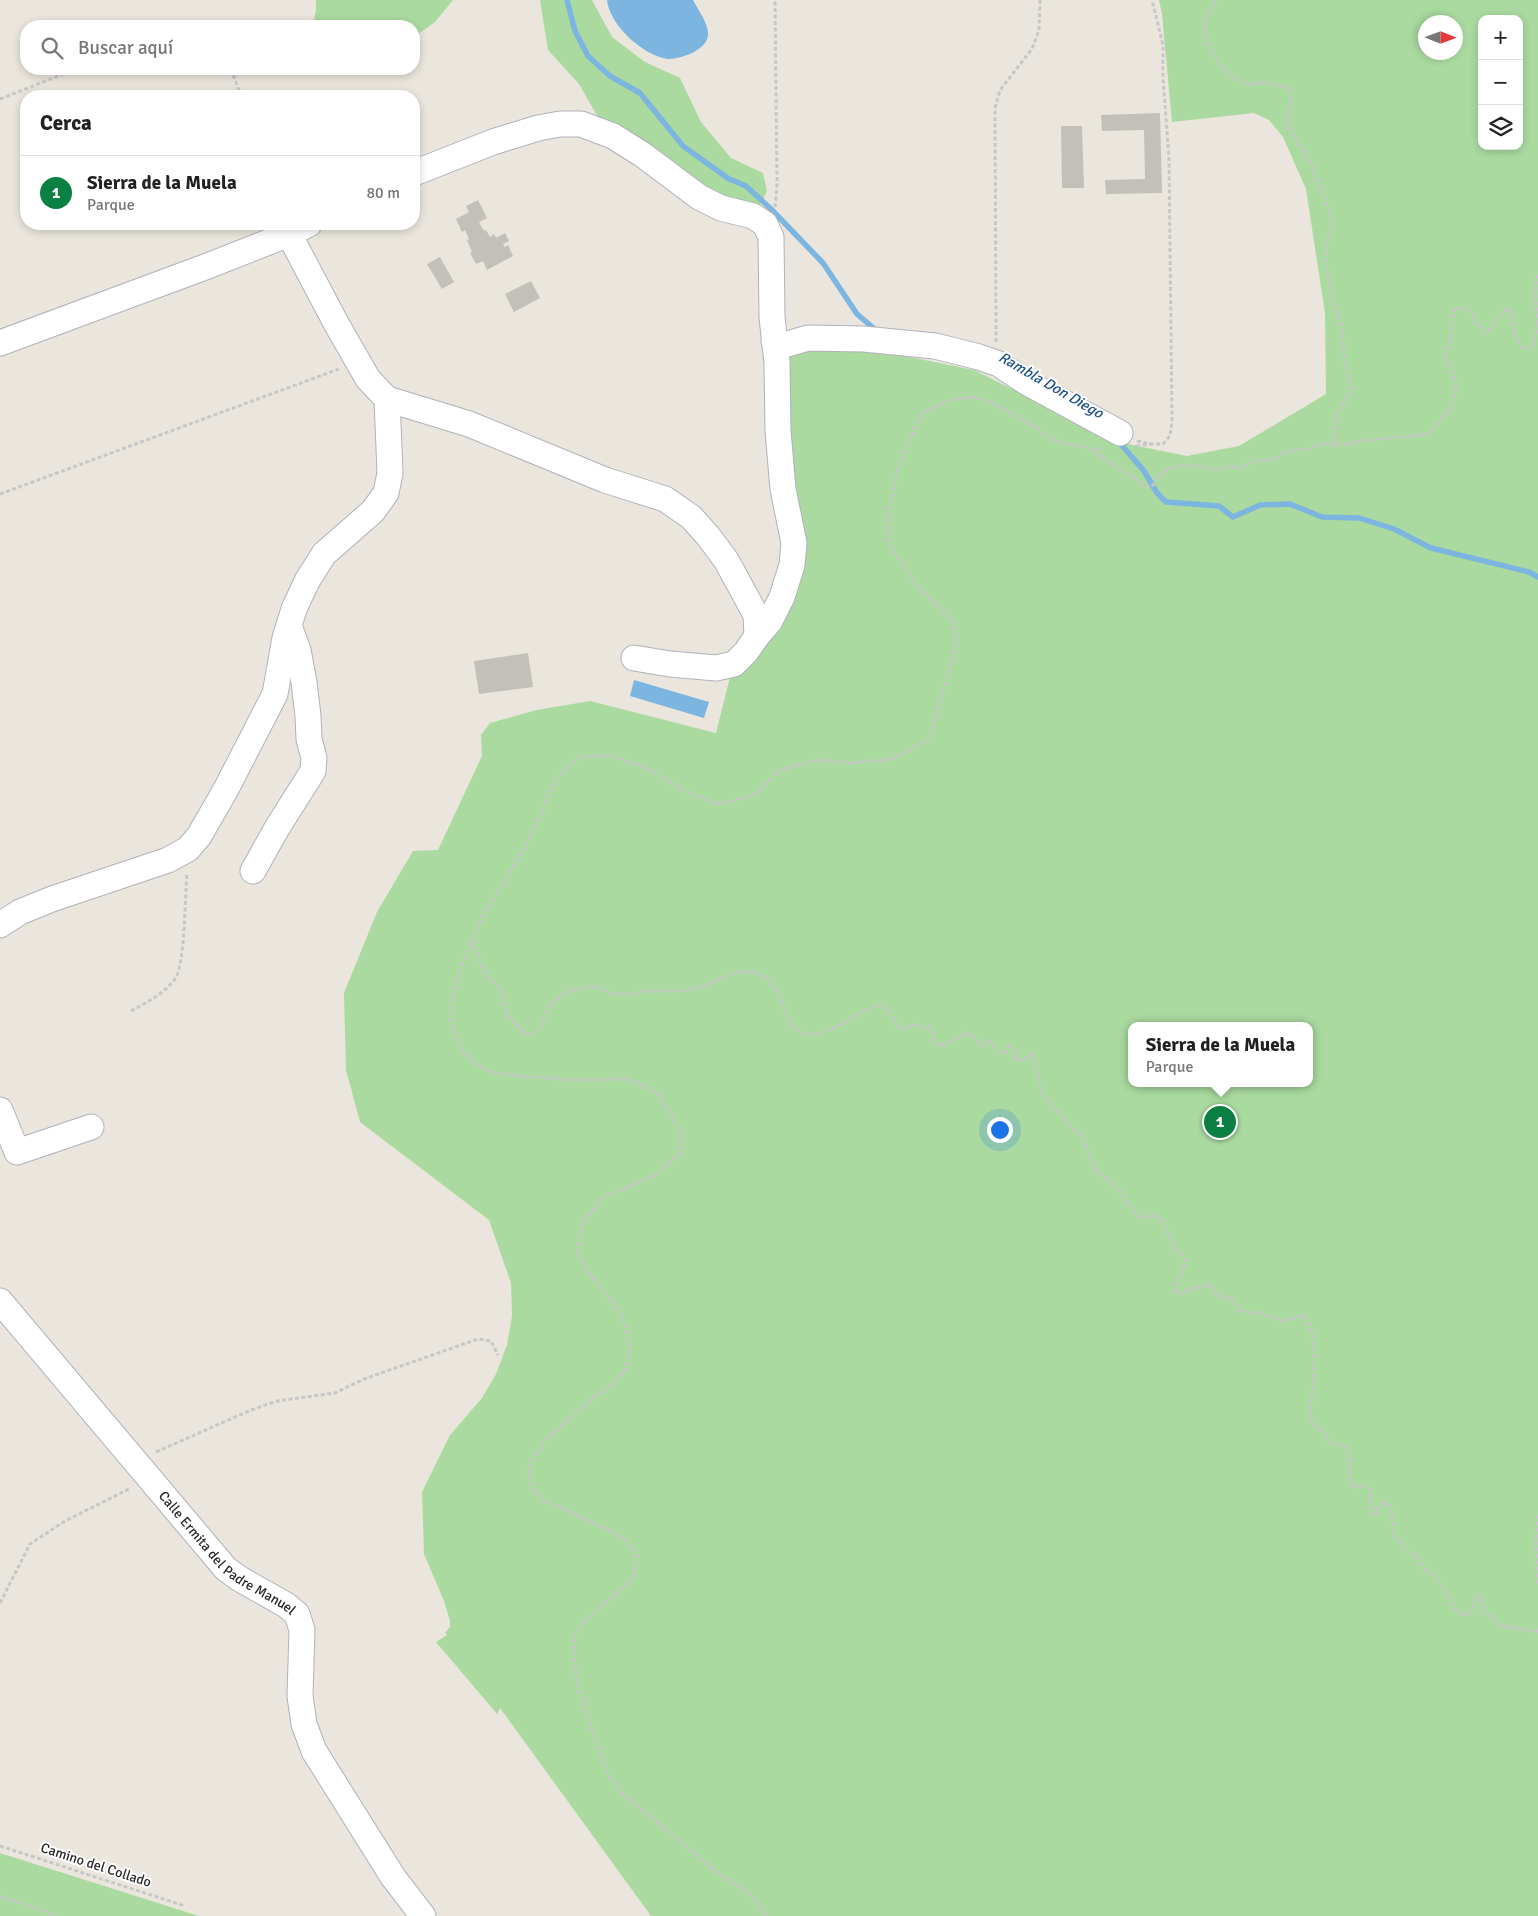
<!DOCTYPE html>
<html lang="es">
<head>
<meta charset="utf-8">
<style>
  :root { --surface:#fff; --page:#f2f2f2; --text:#222; --muted:#767676; --line:#e0e0e0; --accent:#0b8043 }
  body { margin:0; font-family:Signika,sans-serif; background:var(--page); color:var(--text) }
  .controls { position:absolute; right:15px; top:15px; display:grid; overflow:hidden; border-radius:10px; box-shadow:0 2px 8px #0003 }
  .controls button { width:45px; height:45px; display:grid; place-items:center; padding:0; border:0; border-bottom:1px solid var(--line); background:var(--surface); color:var(--text); font:25px sans-serif }
  .compass { position:absolute; left:1418px; top:15px; width:45px; height:45px; border-radius:50%; background:var(--surface); box-shadow:0 2px 8px #0003; rotate:91deg }
  .you { position:absolute; left:999px; top:1129px; width:18px; height:18px; margin:-12px; border:4px solid #fff; border-radius:50%; background:#1a73e8; box-shadow:0 0 0 8px #1a73e833 }
  .badge { display:grid; place-items:center; width:32px; height:32px; border-radius:50%; background:var(--accent); color:#fff; font-size:16px; font-weight:700 }
  .pin { position:absolute; translate:-50% -50%; border:2px solid #fff; box-shadow:0 1px 5px #0006 }
  .popup { position:absolute; left:1128px; top:1022px; width:185px; height:65px; box-sizing:border-box; display:grid; place-content:center; border-radius:10px; background:var(--surface); filter:drop-shadow(0 1px 4px #0005); font-size:16px; white-space:nowrap; color:var(--muted) }
  .popup b { font-size:19px; color:var(--text) }
  .popup::after { content:''; position:absolute; left:50%; top:100%; margin-left:-10px; border:10px solid transparent; border-top-color:var(--surface) }
  .list { margin:0; padding:0; list-style:none }
  h2 { display:flex; justify-content:space-between; align-items:center; height:65px; margin:0; padding:0 20px; font-size:21px }
  h2 small { font-size:16px; font-weight:400; color:var(--muted) }
  .list li { display:grid; grid-template-columns:32px 1fr auto; gap:15px; align-items:center; box-sizing:border-box; height:75px; padding:0 20px; border-top:1px solid var(--line) }
  .list b { display:block; font-size:19px; white-space:nowrap }
  .list p { margin:0; font-size:16px; white-space:nowrap; color:var(--muted) }
  .list em { font-size:16px; font-style:normal; color:var(--muted) }
  .icon { flex:none; width:28px; height:28px; fill:none; stroke:currentColor; stroke-width:2; stroke-linecap:round; stroke-linejoin:round }
  .map { position:relative; flex:none; width:1538px; height:1916px; overflow:hidden }
  .search { position:absolute; background:var(--surface); box-shadow:0 2px 8px #0003; left:20px; top:20px; width:400px; height:55px; display:flex; align-items:center; gap:12px; box-sizing:border-box; padding:0 18px; border-radius:20px; color:var(--muted); font-size:19px }
  .panel { position:absolute; background:var(--surface); box-shadow:0 2px 8px #0003; left:20px; top:90px; width:400px; height:140px; border-radius:20px }
  .map>svg:first-child { display:block }
  .green { fill:#aadaa0; fill-rule:evenodd }
  .water { fill:#7cb5e0 }
  .lines { fill:none; stroke-linecap:round; stroke-linejoin:round }
  .stream { stroke:#7cb5e0; stroke-width:5.5 }
  .building { fill:#c2c0b9 }
  .minor-casing { stroke:#b0b1bb; stroke-width:27 }
  .path { stroke:#c7c7c7; stroke-width:3; stroke-dasharray:4 2.5; stroke-linecap:butt }
  .minor { stroke:#fff; stroke-width:25 }
  .labels { text-anchor:middle; dominant-baseline:central; stroke-width:4; stroke-linejoin:round; paint-order:stroke }
  .street-label { font-size:14px; fill:#292929; stroke:#fff }
  .water-label { font-size:15px; font-style:italic; fill:#1d538a; stroke:#fff }
</style>
</head>
<body>
<div class="map">
<svg width="1538" height="1916" viewBox="0 0 1538 1916">
  <rect width="100%" height="100%" fill="#eae6dd"/>
  <path class="green" d="M316,0H453L435,22L414,37V26H313L316,10Z
    M540,0H592L612,37L645,62L680,78L701,122L731,158L763,173L767,191L757,211L728,204L599,119L579,84L548,50Z
    M1159,0H1538V1916H651L500,1708L497,1714L436,1642L447,1635L445,1633L450,1627V1621L444,1601L424,1554L422,1492L450,1435L482,1398L496,1374L507,1345L512,1316L511,1283L489,1220L360,1122L346,1070L344,993L377,912L413,851L438,850L482,756L481,735L490,723L537,710L590,701L716,733L730,677L786,600L787,478L785,358L801,349L880,351L974,370L1118,442L1187,456L1239,446L1326,394L1325,313L1306,189L1283,137L1269,120L1254,113L1172,122L1162,14ZM1482,19H1519V146H1482ZM1426,22H1456V52H1426ZM1131,1026H1309V1083H1131Z
    M0,1853L199,1916H0Z"/>
  <path class="water" d="M607,0H693C698,10 709,24 708,35C707,44 700,48 694,52C686,56 676,59 668,59C643,56 609,24 607,0Z
    M634,680L709,702L704,718L630,696Z"/>
  <g class="lines">
    <path class="stream" d="M567,0L575,31L588,56L610,76L640,93L683,146L729,179L746,186L770,208L823,263L857,314L878,332
      M1118,441L1144,471L1157,493L1166,502L1219,506L1233,517L1260,505L1290,504L1322,517L1359,518L1394,529L1431,548L1529,572L1538,577"/>
  </g>
  <path class="building" d="M1160,113L1162,193L1106,194L1105,180L1145,179L1144,130L1102,131L1101,115Z
    M1061,126H1082L1084,188H1062Z
    M478,200L487,218L479,222L484,231L486,230L490,237L494,234L496,238L505,233L509,241L503,244L505,247L508,245L513,256L487,270L483,261L476,264L470,253L472,252L467,240L469,239L465,230L462,232L456,219L469,212L466,206Z
    M440,257L454,282L442,289L427,264Z
    M531,281L540,298L514,312L505,294Z
    M528,653L533,687L479,694L474,661Z"/>
  <g class="lines">
    <defs>
      <g id="minor">
        <path d="M414,173L493,142L538,128L560,124H581L613,136L643,155L699,197L721,208L753,216L765,224L771,237L772,317L777,363L778,431L783,489L794,543L792,565L782,597L770,621L757,636"/>
        <path d="M289,234L337,325L368,379L387,399L469,424L605,480L665,499L691,517L708,536L726,560L756,615L757,636L746,652L734,664L716,668L670,664L634,658"/>
        <path d="M774,341L784,345L808,338L864,339L935,346L979,357L999,364L1026,382L1120,433"/>
        <path d="M0,343L205,267L289,234L309,224"/>
        <path d="M253,871L277,828L313,771L314,758L309,739L308,716L304,682L298,650L289,626"/>
        <path d="M0,925L20,912L52,899L168,860L188,849L199,836L225,791L275,694L285,638L294,609L307,581L324,554L373,511L386,493L390,473L387,399"/>
        <path d="M0,1110L17,1152L91,1127"/>
        <path id="s1" d="M0,1301L226,1569L240,1579L286,1605L297,1614L302,1630L300,1696L304,1724L314,1751L393,1877L423,1916"/>
      </g>
    </defs>
    <use href="#minor" class="minor-casing"/>
    <path class="path" d="M1216,0C1212,8 1206,16 1205,25C1203,43 1226,78 1245,83C1253,86 1260,82 1268,83C1276,84 1283,87 1291,88V104L1287,116V125L1311,163L1333,221L1326,247V259L1333,300L1342,329L1345,362L1352,387L1350,394L1335,417L1334,446
      M231,69L241,96
      M0,99L76,69
      M775,207L777,186L775,0
      M1538,275C1533,284 1537,313 1538,325
      M996,342L995,108L1000,90L1032,49L1039,30L1040,0
      M1137,441L1151,444H1163L1170,436L1172,422L1169,158L1163,78V45L1152,0
      M1136,446L1151,444
      M1091,450L1148,487L1153,485L1158,476L1168,469L1185,465L1207,467L1212,470L1223,469L1231,466L1240,468L1253,462L1278,458L1287,451L1308,449L1326,443L1334,446L1370,440L1429,434L1452,407L1456,391V383L1446,361L1445,354L1451,338L1453,312L1456,309C1465,307 1469,311 1476,316L1474,322L1481,327L1483,333H1486C1495,325 1498,315 1508,308C1516,322 1509,338 1526,349L1532,347L1538,325
      M0,494L339,369
      M473,940C479,959 483,976 500,987L508,1016L525,1034H535L540,1028L548,1009L569,988L574,991C580,990 587,986 592,986C599,987 604,991 610,993C614,994 620,994 625,994C631,995 637,992 644,991C661,991 680,992 697,988C717,983 734,967 755,973C785,980 781,1024 803,1033C821,1041 862,1010 881,1004L890,1011L898,1028H906L914,1024L923,1028L929,1026C935,1031 932,1040 938,1045H944L965,1033L972,1035L983,1046L990,1040L997,1050L1002,1054L1006,1052L1009,1044L1014,1049L1018,1061L1026,1059L1029,1054L1033,1055L1041,1090L1048,1102L1084,1139L1091,1160L1100,1174L1118,1188L1134,1211L1141,1218L1156,1215L1162,1221L1176,1249L1185,1258V1265L1178,1282L1176,1292L1180,1294L1189,1289L1209,1285L1221,1297L1233,1299L1240,1311L1259,1313L1284,1321L1304,1315C1319,1337 1315,1369 1312,1394C1312,1400 1309,1411 1310,1417C1313,1427 1325,1429 1328,1441L1345,1447L1349,1453L1351,1485L1355,1487L1366,1486L1370,1489L1371,1514L1375,1515L1383,1504L1387,1502C1395,1512 1391,1522 1395,1533C1398,1540 1402,1545 1406,1551L1419,1556L1421,1566C1426,1571 1433,1573 1437,1578C1446,1588 1450,1601 1458,1613L1463,1615L1470,1614L1477,1595L1480,1596L1484,1612L1493,1617L1498,1625L1536,1632L1538,1629
      M131,1011C147,1002 164,994 175,979C185,966 185,894 187,874
      M156,1452L251,1410L277,1401L335,1393L364,1379L478,1339L491,1341L498,1355
      M1538,1515L1536,1542L1538,1586
      M0,1603L30,1544L65,1521L131,1488
      M0,1846L185,1906
      M0,1896L58,1916
      M767,1916L754,1898L717,1872L623,1794L608,1773L587,1716L577,1678L573,1649L575,1635L581,1625L630,1581L634,1576L637,1558L634,1550L626,1540L609,1530L545,1501L534,1489L529,1474V1467L536,1454L546,1440L592,1399L616,1382L623,1374L628,1363L630,1347L625,1324L618,1309L591,1276L577,1253L583,1221L604,1197L656,1175L679,1155L681,1136L679,1127L660,1097L652,1090L634,1081L625,1079L575,1080L520,1076L496,1073L473,1063L461,1049L453,1027L451,1006L461,966L481,920L527,844L557,779L572,762L582,757L608,755L644,767L682,789L716,804L754,796L778,771L816,760L850,763L893,759L929,739L958,640L952,620L915,583L893,550L888,536L887,521L897,473L917,423L923,412L951,400L972,397L988,401L1036,427L1050,439L1091,449H1103"/>
    <use href="#minor" class="minor"/>
  </g>
  <g class="labels">
    <g class="street-label">
      <text stroke="none"><textPath href="#s1" startOffset="341">Calle Ermita del Padre Manuel</textPath></text>
      <text transform="translate(96 1865) rotate(18)">Camino del Collado</text>
    </g>
    <g class="water-label">
      <text transform="translate(1051 385) rotate(30)">Rambla Don Diego</text>
    </g>
  </g>
</svg>
<div class="controls">
<button>+</button>
<button>−</button>
<button><svg class="icon" aria-label="layers" viewBox="0 0 24 24"><path d="M12 4l9 5-9 5-9-5zM3 14l9 5 9-5"/></svg></button>
</div>
<svg class="compass" viewBox="-18 -18 36 36"><path d="M0-13l5 13h-10z" fill="#e53935"/><path d="M0 13l5-13h-10z" fill="#767676"/></svg>
<div class="you"></div>
<div class="pin badge" style="left:1220px;top:1122px">1</div>
<div class="popup"><b>Sierra de la Muela</b>Parque</div>
<div class="search"><svg class="icon" aria-label="search" viewBox="0 0 24 24"><circle cx="10" cy="10" r="6"/><path d="M15 15l6 6"/></svg>Buscar aquí</div>
<section class="panel">
<h2>Cerca<small></small></h2>
<ul class="list">
<li><span class="badge">1</span><div><b>Sierra de la Muela</b><p>Parque</p></div><em>80 m</em></li>
</ul>
</section>
</div>
</body>
</html>
